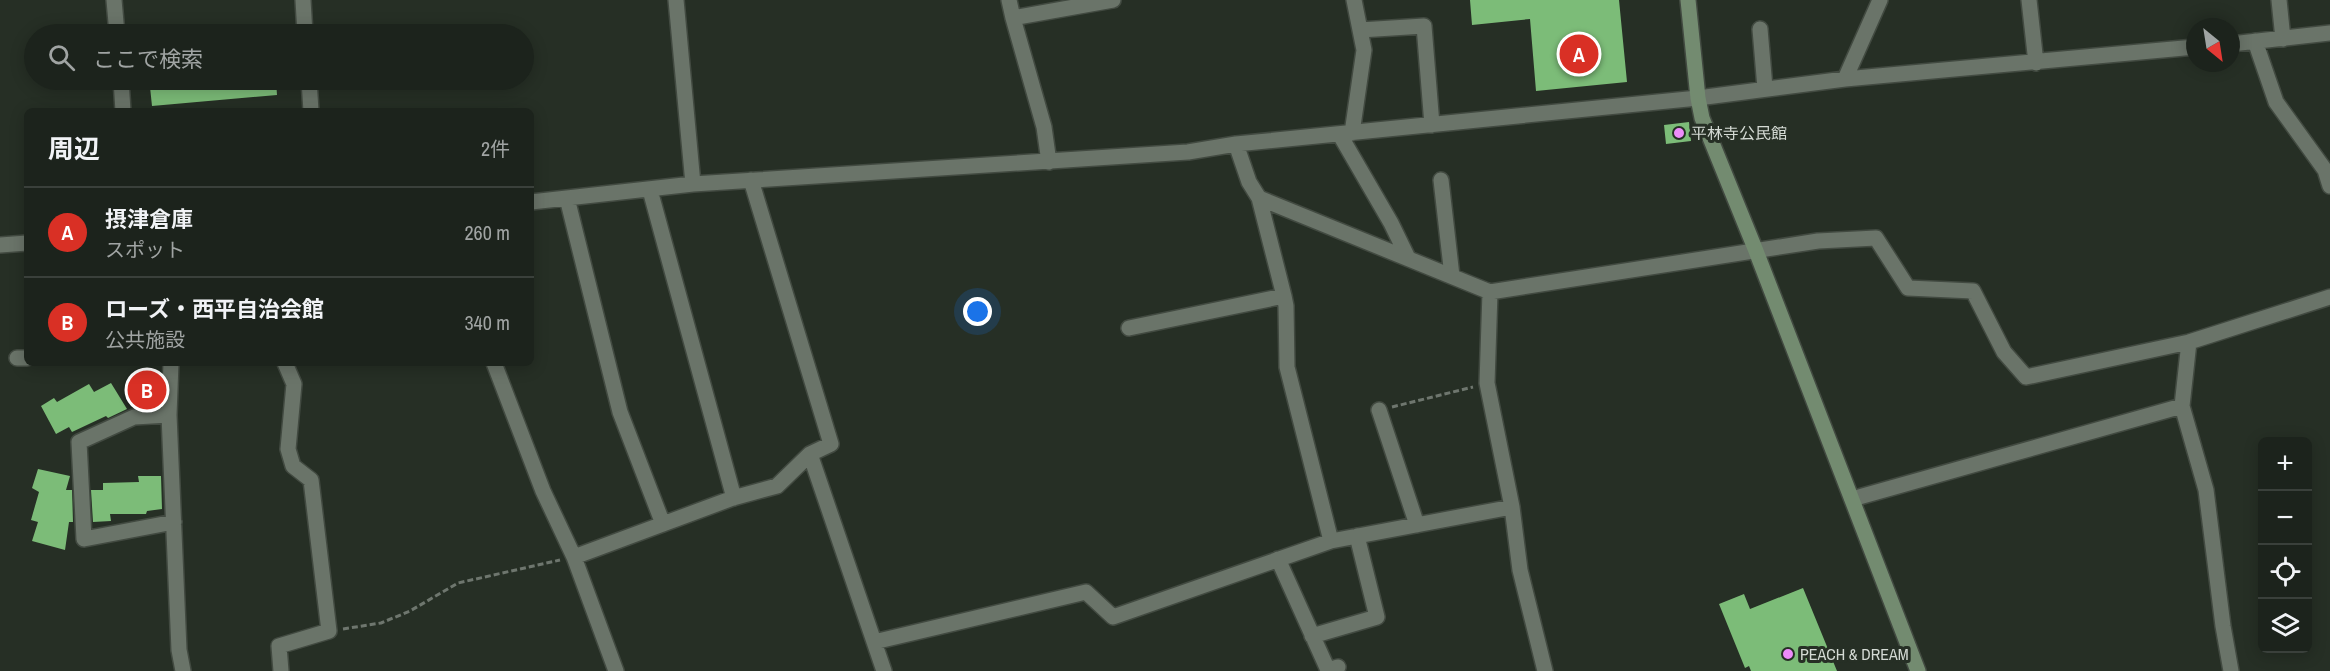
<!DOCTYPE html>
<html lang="ja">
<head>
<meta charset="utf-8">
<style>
  :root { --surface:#1c231c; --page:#252b25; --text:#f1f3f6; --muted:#a0a4a3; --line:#3a403b; --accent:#d93025 }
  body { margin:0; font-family:"Archivo Narrow","Noto Sans JP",sans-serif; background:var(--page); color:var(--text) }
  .controls { position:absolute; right:18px; bottom:18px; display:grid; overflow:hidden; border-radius:9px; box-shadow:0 3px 15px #0003 }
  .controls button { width:54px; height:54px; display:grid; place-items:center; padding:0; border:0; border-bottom:2px solid var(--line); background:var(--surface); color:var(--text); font:30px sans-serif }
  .compass { position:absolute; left:2186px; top:18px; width:54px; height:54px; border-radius:50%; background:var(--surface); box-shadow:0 3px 15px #0003; rotate:150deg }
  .you { position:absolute; left:978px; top:312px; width:21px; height:21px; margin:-15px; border:4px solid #fff; border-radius:50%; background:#1a73e8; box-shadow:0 0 0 9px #1a73e833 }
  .badge { display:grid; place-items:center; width:39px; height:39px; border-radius:50%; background:var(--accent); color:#fff; font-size:20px; font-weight:700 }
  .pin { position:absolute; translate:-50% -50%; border:3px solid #fff; box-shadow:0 2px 6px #0006 }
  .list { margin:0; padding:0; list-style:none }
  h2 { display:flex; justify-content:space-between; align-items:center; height:78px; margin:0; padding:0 24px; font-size:26px }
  h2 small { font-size:20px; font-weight:400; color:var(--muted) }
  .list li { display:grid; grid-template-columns:39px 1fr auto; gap:18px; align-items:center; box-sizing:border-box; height:90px; padding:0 24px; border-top:2px solid var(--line) }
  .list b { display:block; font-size:22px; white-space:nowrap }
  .list p { margin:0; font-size:20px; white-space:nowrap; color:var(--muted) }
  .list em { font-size:20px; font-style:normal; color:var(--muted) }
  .icon { flex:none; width:33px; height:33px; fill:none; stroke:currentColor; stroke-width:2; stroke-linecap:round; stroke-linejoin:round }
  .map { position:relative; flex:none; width:2330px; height:671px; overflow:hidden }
  .search { position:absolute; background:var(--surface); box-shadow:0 3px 15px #0003; left:24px; top:24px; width:510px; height:66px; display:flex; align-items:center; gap:15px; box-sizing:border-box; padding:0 21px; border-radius:33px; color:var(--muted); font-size:22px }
  .panel { position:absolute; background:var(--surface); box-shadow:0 3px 15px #0003; left:24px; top:108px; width:510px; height:258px; border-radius:9px }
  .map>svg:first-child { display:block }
  .building { fill:#7cbc78 }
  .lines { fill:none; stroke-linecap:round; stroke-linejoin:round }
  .street-casing { stroke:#424a41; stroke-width:18 }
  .secondary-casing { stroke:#424a41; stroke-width:18 }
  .path { stroke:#6e766e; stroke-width:3; stroke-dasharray:6 3; stroke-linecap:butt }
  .street { stroke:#6a7469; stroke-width:15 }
  .secondary { stroke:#738b70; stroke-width:15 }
  .poi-dot { fill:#ed8cf9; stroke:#262f25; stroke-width:2 }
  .labels { text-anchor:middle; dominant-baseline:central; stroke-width:6; stroke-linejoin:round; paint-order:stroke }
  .poi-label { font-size:16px; fill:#d4dad4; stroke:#262f25; text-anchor:start }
</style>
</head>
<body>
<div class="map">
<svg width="2330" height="671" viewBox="0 0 2330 671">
  <rect width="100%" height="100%" fill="#262f25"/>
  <path class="building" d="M1470,0H1619L1627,82L1536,91L1530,19L1472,25Z
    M167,80H276L277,95L152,106L150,87L167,86Z
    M1689,122L1691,141L1666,144L1664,125Z
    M131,374H161L160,406H131Z
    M111,383L127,409L108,418L106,416L72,432L69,427L56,434L41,406L54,398L57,402L89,384L94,392Z
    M38,469L70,476L66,490H72L73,522H69L65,550L32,541L38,522L31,520L39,492L32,488Z
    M138,476H161L162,509L147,511L146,514H110L111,521L93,522L91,490H103V483L139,482Z
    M1803,588L1837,671H1751L1749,666L1745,668L1719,604L1744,594L1750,609Z"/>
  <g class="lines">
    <defs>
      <path id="street" d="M114,0L117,34
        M303,0L305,34
        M676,0L693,184
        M1009,0L1013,18L1044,127L1049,162
        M2029,0L2036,63
        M2279,0L2283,39
        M1013,18L1113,0
        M1760,29L1765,88
        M1360,30L1424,26L1432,125
        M2255,41L2276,102L2325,170L2330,186
        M2231,44L2330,33
        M1845,79L1880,0
        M121,80L123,111
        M309,80L311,111
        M1352,133L1364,50L1354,0
        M1340,135L1391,223L1408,258
        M1236,144L1249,182L1259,198L1284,296L1286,306L1287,367L1331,541
        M1441,180L1452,276
        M650,190L734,498
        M567,198L620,412L663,524
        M1259,198L1490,292L1818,241L1876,238L1908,288L1973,291L2004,352L2026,377L2189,342L2330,297
        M531,202L693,184L1188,152L1236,144L1698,98L1845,79L2195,47
        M0,245L27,243
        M1490,292L1487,383L1512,507L1520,570L1545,671
        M1129,328L1284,296
        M2189,342L2182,406L2206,490L2223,626L2231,671
        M17,358H27
        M171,363L169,415L179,650L183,671
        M494,363L543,491L574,557L616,671
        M1379,410L1417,525
        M169,415L134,417L79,442L84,539L174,522
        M810,454L884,671
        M1852,499L2182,406
        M574,557L733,498L777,486L810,454L831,444L751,180
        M1278,559L1328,670L1338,667
        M1312,636L1377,617L1357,536
        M874,642L1086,592L1113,617L1331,541L1512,507
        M281,671L279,646L329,631L311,480L293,466L288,449L294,384L285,363"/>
      <path id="secondary" d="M1688,0L1698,98L1702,118L1756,251L1918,671"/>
    </defs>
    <use href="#street" class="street-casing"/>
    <use href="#secondary" class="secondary-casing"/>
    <path class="path" d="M1392,407L1473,387
      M343,629L381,623L410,611L458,583L560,560"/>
    <use href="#street" class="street"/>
    <use href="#secondary" class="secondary"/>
  </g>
  <g class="poi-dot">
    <circle cx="1679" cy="133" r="6"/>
    <circle cx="1788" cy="654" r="6"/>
  </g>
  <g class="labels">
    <g class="poi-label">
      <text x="1691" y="133">平林寺公民館</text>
      <text x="1800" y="654">PEACH &amp; DREAM</text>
    </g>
  </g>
</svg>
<div class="controls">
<button>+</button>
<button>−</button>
<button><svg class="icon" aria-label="locate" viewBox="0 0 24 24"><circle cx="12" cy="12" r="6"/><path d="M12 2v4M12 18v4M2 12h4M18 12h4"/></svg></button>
<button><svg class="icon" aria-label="layers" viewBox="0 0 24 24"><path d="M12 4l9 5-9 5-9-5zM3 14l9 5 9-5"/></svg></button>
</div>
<svg class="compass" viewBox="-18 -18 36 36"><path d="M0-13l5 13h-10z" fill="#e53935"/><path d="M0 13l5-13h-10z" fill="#a0a4a3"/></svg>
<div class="you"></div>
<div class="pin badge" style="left:1579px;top:54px">A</div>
<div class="pin badge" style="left:147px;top:390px">B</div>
<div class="search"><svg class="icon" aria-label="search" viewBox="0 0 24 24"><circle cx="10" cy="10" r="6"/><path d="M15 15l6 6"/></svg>ここで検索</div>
<section class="panel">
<h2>周辺<small>2件</small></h2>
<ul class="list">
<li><span class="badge">A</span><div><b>摂津倉庫</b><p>スポット</p></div><em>260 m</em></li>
<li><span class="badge">B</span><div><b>ローズ・西平自治会館</b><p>公共施設</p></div><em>340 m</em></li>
</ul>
</section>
</div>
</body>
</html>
